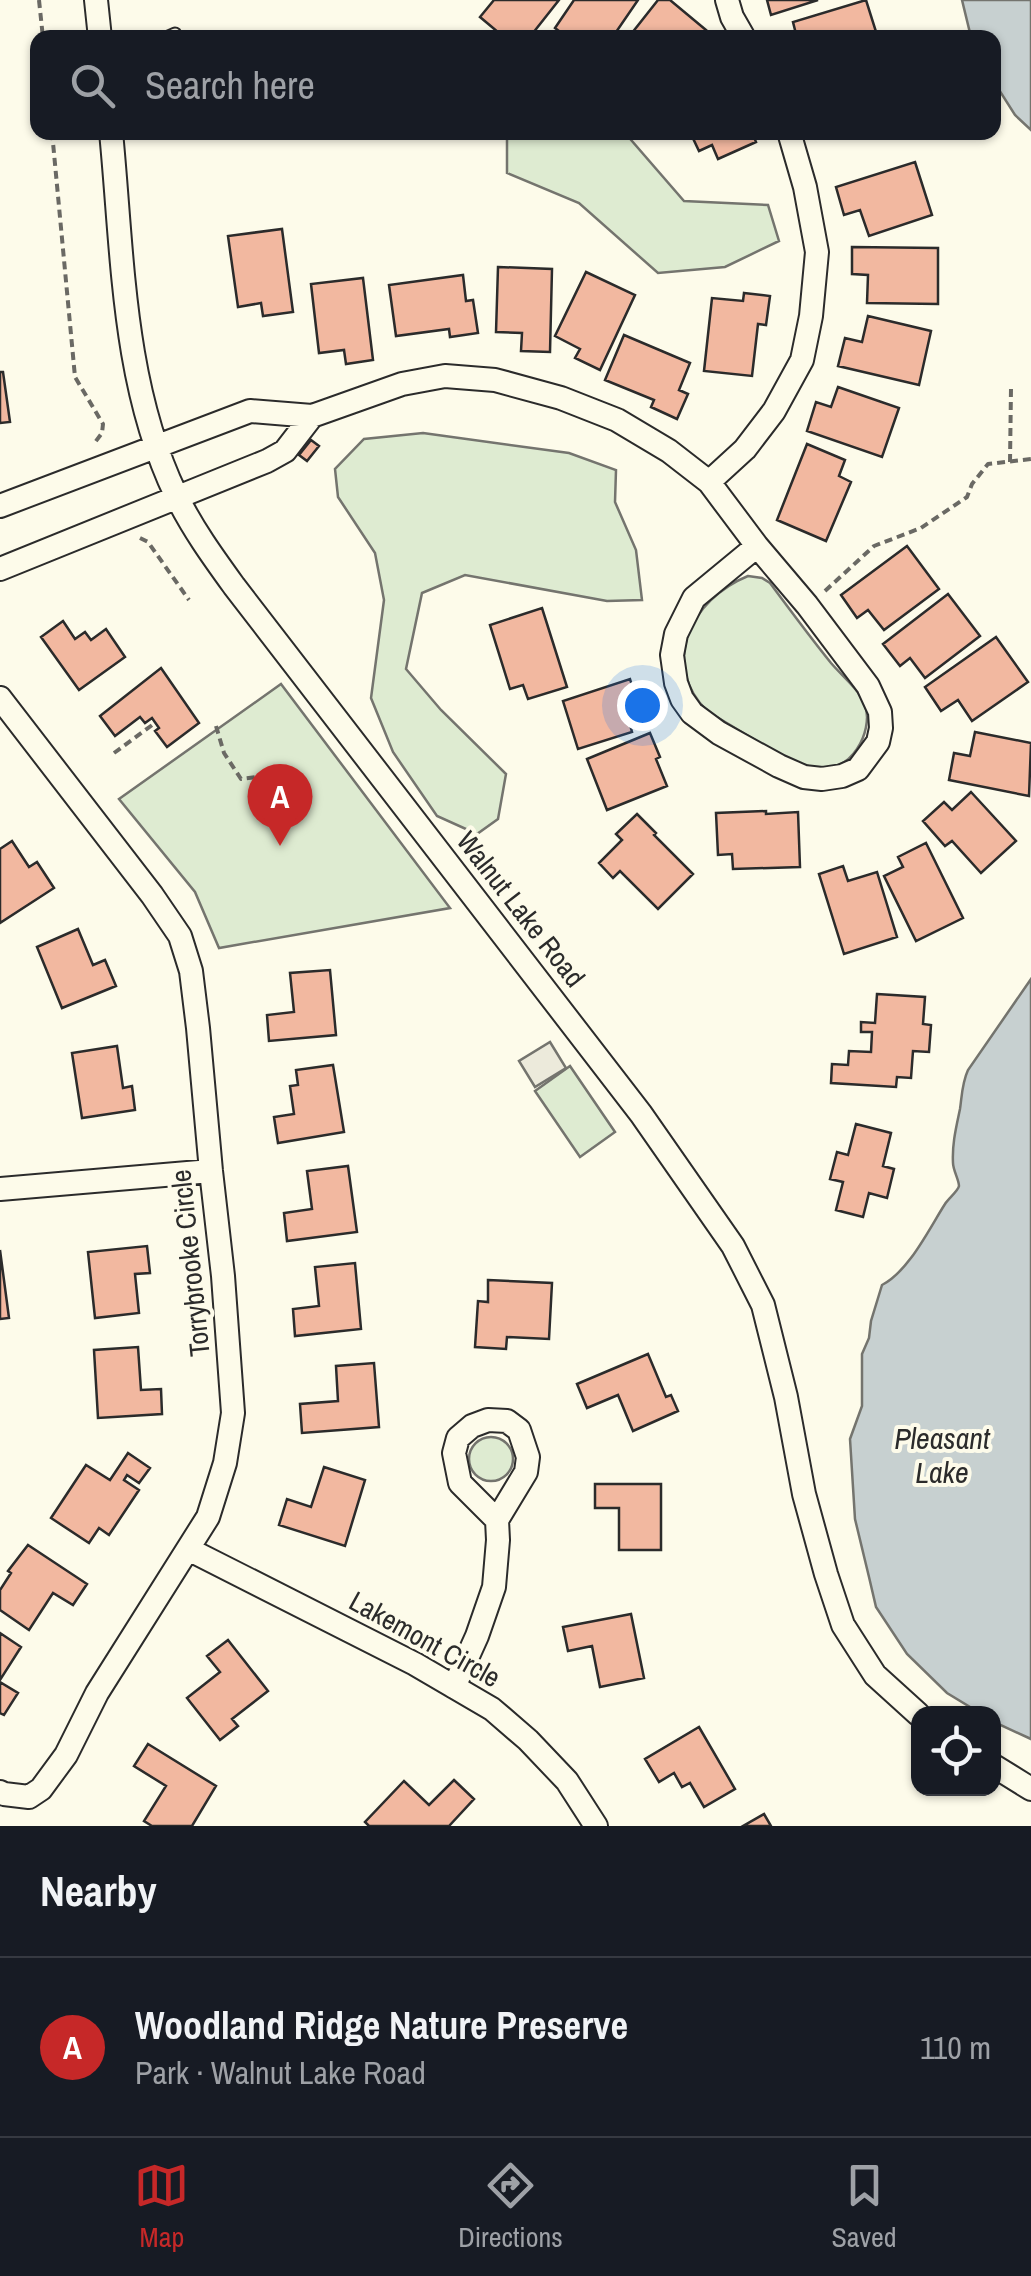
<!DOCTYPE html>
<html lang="en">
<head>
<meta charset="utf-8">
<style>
  :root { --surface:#171b24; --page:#242831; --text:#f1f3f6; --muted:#9ea1a6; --line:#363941; --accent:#c62828 }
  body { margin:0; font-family:"Archivo Narrow",sans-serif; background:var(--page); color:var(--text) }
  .controls { position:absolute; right:30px; bottom:30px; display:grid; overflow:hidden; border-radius:20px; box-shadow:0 2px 8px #0004 }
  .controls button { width:90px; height:90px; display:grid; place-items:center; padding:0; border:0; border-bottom:2px solid var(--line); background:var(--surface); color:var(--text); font:50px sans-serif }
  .you { position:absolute; left:642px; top:705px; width:35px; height:35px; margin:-25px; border:8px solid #fff; border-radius:50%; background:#1a73e8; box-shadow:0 0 0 15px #1a73e833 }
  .badge { display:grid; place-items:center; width:65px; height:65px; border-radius:50%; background:var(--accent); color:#fff; font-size:32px; font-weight:700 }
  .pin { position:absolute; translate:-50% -82px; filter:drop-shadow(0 2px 5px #0008) }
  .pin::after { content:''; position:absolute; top:52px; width:35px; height:30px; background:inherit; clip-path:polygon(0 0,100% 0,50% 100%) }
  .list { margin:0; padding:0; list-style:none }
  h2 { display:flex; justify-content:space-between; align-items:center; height:130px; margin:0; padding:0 40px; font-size:42px }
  h2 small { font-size:32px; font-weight:400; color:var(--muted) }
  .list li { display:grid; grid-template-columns:65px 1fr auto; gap:30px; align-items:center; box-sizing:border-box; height:180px; padding:0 40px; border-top:2px solid var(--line) }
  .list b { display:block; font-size:38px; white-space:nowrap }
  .list p { margin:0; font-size:32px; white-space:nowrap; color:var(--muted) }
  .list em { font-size:32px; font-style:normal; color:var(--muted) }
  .icon { flex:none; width:55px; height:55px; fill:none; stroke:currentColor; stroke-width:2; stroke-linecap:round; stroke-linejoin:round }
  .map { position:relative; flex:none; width:1031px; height:1826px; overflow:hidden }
  .search { position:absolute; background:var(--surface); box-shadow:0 2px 8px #0004; left:30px; right:30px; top:30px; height:110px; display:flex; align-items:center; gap:25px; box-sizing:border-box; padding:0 35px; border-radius:20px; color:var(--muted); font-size:38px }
  .sheet { height:310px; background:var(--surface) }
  nav { display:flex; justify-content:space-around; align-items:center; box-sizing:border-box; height:140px; border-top:2px solid var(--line); background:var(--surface); font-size:28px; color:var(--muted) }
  nav a { display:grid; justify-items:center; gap:5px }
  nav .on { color:var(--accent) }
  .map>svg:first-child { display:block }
  .green { fill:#deebd1; stroke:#74746e; stroke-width:2.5 }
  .parking { fill:#eceadb; stroke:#74746e; stroke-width:2.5 }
  .water { fill:#c7d0d0; stroke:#74746e; stroke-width:2.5 }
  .building { fill:#f2b8a0; stroke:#2b2b2b; stroke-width:2.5 }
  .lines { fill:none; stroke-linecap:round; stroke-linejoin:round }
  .service-casing { stroke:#2b2b2b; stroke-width:15 }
  .minor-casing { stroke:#2b2b2b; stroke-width:26 }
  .path { stroke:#6a6964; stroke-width:4; stroke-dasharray:8 5; stroke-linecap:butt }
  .service { stroke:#fdfbea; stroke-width:11 }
  .minor { stroke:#fdfbea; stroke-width:22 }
  .labels { text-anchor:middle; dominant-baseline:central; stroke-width:8; stroke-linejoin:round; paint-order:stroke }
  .street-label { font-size:28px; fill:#2b2b2b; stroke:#fdfbea }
  .water-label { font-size:30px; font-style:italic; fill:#2b2b2b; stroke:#fdfbea }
</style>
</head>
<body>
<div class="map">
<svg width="1031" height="1826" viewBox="0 0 1031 1826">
  <rect width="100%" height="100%" fill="#fdfbea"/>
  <path class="green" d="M507,133H625L684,201L768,205L779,241L725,267L658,273L579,203L507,173Z
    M423,433L569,453L616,470L615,502L636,550L642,600L607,601L465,575L422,593L406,669L441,710L506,774L498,819L477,834L437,816L393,752L371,698L384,600L375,553L338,497L335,469L364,439Z
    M748,576L762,578L770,583C790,610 810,637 831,663C842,676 859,689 865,705C870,719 865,737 857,749C831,789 784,757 755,740C740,731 724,721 708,712C659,664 691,599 748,576Z
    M281,684L450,908L219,948L195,892L119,799Z
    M570,1066L615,1132L580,1157L535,1091Z
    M469 1459a22 22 0 1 1 44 0a22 22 0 1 1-44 0Z"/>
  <path class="parking" d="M550,1042L566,1068L535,1087L519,1061Z"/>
  <path class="water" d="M962,0H1031V130L1015,115L994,82V38L971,37Z
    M1031,979V1739L994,1722V1714L980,1713L947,1693L907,1654L876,1607L869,1577L855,1519L850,1439L862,1406V1354L869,1338L871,1321L882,1285C909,1271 929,1229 945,1204C948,1199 958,1191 959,1186C959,1180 953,1170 953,1163C952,1144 956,1128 960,1109C962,1095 962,1083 968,1070Z"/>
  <path class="building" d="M494,0H559L529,38H505L480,17Z
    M574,0H638L612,38H568L555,28Z
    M658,0H670L706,30L700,38H628Z
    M767,0H818L771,15Z
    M866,0L878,38H797L793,22Z
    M690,132H752L756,142L718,159L712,145L699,151Z
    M915,162L932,215L869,236L860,210L844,215L836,187Z
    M282,229L293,312L263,316L261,303L238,307L228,236Z
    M852,247L938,248V304L867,303L868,275L852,274Z
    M498,267L552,269L550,352L521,351L522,333L496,332Z
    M586,272L635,295L600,370L575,358L580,349L555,336Z
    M463,275L466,301L473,300L478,333L450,337L449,329L396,336L389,285Z
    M363,278L373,360L346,364L344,350L319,353L311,284Z
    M744,293L770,296L766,325L758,324L752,376L704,371L712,298L743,301Z
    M868,316L931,331L919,385L838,366L845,338L862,342Z
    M624,335L690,363L679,390L688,394L677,419L651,407L654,400L605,380Z
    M0,372H3L10,422L0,423Z
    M838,387L899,408L882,457L807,431L816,402L831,407Z
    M311,440L319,446L307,461L299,455Z
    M807,444L845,460L839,476L851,482L826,541L777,520Z
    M907,546L939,589L884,630L868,610L857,618L841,595Z
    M948,594L980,636L925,678L910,658L900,666L883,644Z
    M542,608L567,687L528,699L523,685L510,689L490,625Z
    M63,621L75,639L85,632L91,640L106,629L125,657L79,690L41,637Z
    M996,637L1028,682L972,721L958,700L941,711L925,687Z
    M161,668L199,723L167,747L155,731L159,728L152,718L145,723L140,717L115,736L100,716Z
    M630,679L638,706L626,710L632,732L578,749L563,701Z
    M975,732L1031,743L1029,796L949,780L954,753L970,756Z
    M650,733L660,757L656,759L667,786L607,810L587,759Z
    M971,792L1016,841L981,873L952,841L945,846L923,821L944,802L952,810Z
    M766,811V814L798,812L800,867L733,869L732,854L718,855L716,813Z
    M637,814L656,833L654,835L693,874L658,909L620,871L613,878L599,863L622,840L616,834Z
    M12,841L29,867L37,862L54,888L0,923V849Z
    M926,843L963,918L916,941L884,876L903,867L898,857Z
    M843,866L848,881L877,872L897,937L844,954L819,874Z
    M78,929L93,965L105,960L116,986L62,1008L37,947Z
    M330,970L336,1035L269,1041L267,1015L294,1012L290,973Z
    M877,994L925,997L923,1024L931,1025L929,1052L913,1051L911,1078L897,1077L896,1087L831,1083L832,1064L848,1065L849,1051L871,1052L872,1032H861V1022L875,1023Z
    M117,1046L123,1088L132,1086L135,1110L82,1118L72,1053Z
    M333,1065L344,1132L278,1143L274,1117L294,1114L290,1086L298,1085L296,1070Z
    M856,1124L891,1133L883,1166L894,1169L887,1198L869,1193L863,1217L836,1210L843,1182L830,1179L837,1152L848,1155Z
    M348,1166L357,1232L287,1241L284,1213L312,1209L307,1171Z
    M147,1246L150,1273L135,1274L139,1313L95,1318L88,1252Z
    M0,1250L9,1318L0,1319Z
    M355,1263L361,1329L295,1336L293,1309L319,1306L315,1267Z
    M488,1280L552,1283L549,1339L507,1337L506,1349L475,1347L478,1301L488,1302Z
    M138,1347L141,1390L161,1389L162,1414L98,1418L94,1350Z
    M648,1354L666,1397L671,1395L678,1411L633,1431L618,1395L587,1408L577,1384Z
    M374,1363L379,1427L302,1433L300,1404L338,1401L336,1366Z
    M128,1453L150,1468L139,1483L127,1475L124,1480L139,1490L109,1535L99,1528L89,1543L51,1518L86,1465L110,1480Z
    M324,1467L365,1480L345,1546L279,1525L287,1499L311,1507Z
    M595,1484H661V1550H619V1508H595Z
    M28,1545L87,1584L73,1605L53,1593L29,1630L0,1610V1590L11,1573L8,1571Z
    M631,1614L644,1678L600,1687L592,1646L568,1651L563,1627Z
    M0,1633L21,1647L0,1680Z
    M228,1640L268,1691L232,1719L238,1726L220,1740L187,1698L220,1672L207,1656Z
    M0,1682L18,1693L4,1715L0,1713Z
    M699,1727L735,1789L704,1807L690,1783L682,1787L674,1773L659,1782L645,1759Z
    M148,1744L216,1786L192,1826H152L144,1821L166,1786L134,1766Z
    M454,1780L474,1799L449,1826H369L365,1822L404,1781L429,1805Z
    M764,1814L771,1826H743Z"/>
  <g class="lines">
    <defs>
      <path id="service" d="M166,38L175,34"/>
      <path id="minor" d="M96,0L100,38
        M727,0L732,17L744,38
        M111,132C123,254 122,383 176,495C192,528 213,557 234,586L641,1114L733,1246L763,1305L786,1397L804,1494L826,1574L843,1625L875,1675L918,1714
        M709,482L745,449L774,411L802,360L811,316L817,252L805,187L789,132
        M0,506L250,411L312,416L402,384L445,376L495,380L561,398L617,420L669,451L709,482L757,546L807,605L868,686L880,712L881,728L878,742L858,769L842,776L822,779L804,777L779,766L719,733L692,713L682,699L676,683L672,655L676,634L694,598L757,546
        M0,569L267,461L285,451L312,416
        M0,698L152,895L180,936L191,971L198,1028L211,1171L223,1276L233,1413L225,1463L208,1517L97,1693L66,1755L41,1789L29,1797L4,1794L0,1792
        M0,1189L211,1171
        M188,1549L415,1664L492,1709L528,1740L567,1781L596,1826
        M454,1687L477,1636L494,1587L498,1540L497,1520L526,1472L528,1457L519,1430L507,1421L488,1420L472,1426L458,1438L454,1453L460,1483L497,1520
        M994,1766L1031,1789"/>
    </defs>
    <use href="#service" class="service-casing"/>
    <use href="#minor" class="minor-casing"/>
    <path class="path" d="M39,0L43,38
      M52,132L75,377L103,424L102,433L93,445
      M1010,462L1011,388
      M140,538L148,542L189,600
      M825,591L874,546L921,528L967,497L972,484L988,464L1031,459
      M216,726L224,753L241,779L265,776L281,780C291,794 297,806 292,824
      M114,753L155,723"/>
    <use href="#service" class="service"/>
    <use href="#minor" class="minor"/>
  </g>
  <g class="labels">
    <g class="street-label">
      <text transform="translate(521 909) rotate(52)">Walnut Lake Road</text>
      <text transform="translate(190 1263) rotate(-96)">Torrybrooke Circle</text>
      <text transform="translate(425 1639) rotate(29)">Lakemont Circle</text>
    </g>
    <g class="water-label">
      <text x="942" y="1438">Pleasant<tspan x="942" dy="34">Lake</tspan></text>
    </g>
  </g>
</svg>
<div class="controls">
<button><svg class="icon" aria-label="locate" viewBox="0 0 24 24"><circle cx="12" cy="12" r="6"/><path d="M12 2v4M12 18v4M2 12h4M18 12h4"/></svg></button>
</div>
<div class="you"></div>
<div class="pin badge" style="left:280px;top:846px">A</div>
<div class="search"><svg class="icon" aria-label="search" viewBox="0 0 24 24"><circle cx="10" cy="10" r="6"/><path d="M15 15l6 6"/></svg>Search here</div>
</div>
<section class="sheet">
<h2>Nearby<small></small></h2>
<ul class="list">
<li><span class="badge">A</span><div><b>Woodland Ridge Nature Preserve</b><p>Park · Walnut Lake Road</p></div><em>110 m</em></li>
</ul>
</section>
<nav>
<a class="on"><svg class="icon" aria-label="map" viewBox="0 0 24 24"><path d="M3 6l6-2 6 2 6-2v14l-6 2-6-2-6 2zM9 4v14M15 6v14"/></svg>Map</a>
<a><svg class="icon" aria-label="directions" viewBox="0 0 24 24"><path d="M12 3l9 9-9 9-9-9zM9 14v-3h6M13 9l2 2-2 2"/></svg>Directions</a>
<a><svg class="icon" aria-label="saved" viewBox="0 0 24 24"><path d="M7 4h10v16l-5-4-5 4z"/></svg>Saved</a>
</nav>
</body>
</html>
